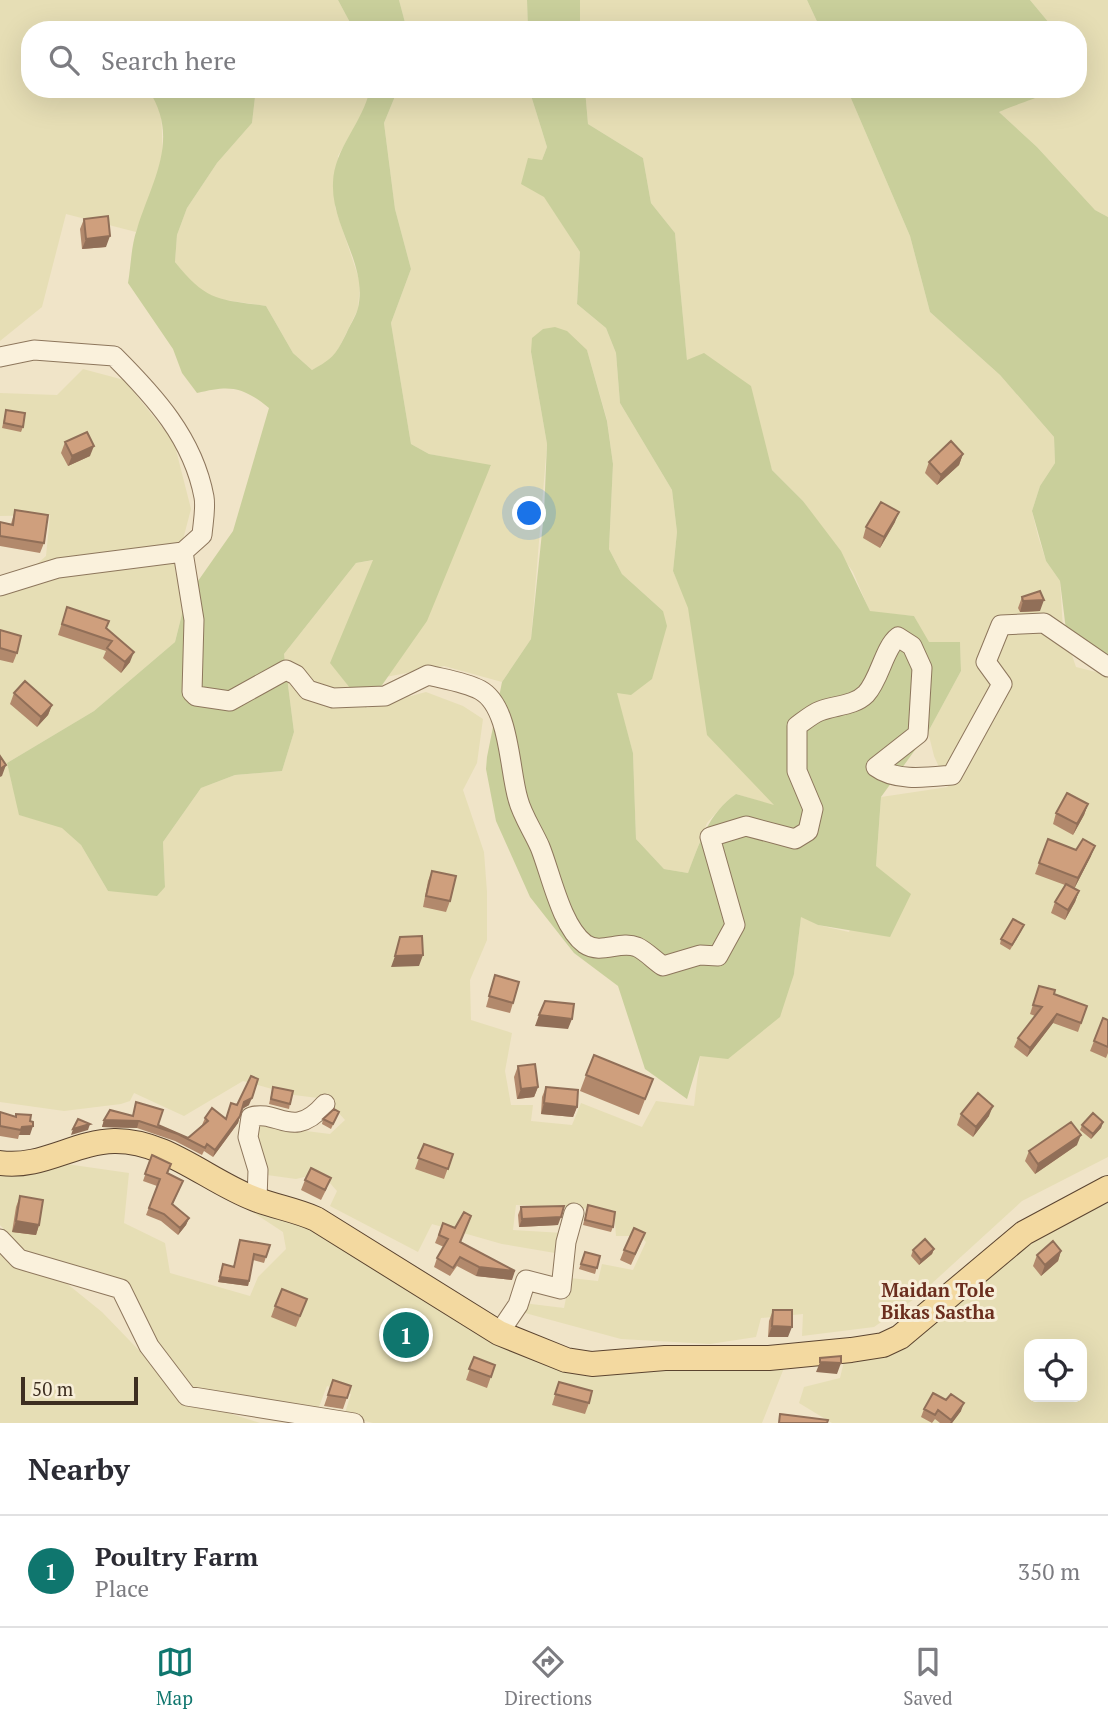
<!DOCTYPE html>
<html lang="en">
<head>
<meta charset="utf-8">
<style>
  :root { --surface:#fff; --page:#f2f2f3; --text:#2b2b33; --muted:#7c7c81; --line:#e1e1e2; --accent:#0f766e }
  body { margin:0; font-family:"PT Serif",serif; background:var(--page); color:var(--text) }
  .controls { position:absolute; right:21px; bottom:21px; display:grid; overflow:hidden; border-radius:14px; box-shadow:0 7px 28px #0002 }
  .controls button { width:63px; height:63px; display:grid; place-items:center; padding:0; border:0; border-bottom:2px solid var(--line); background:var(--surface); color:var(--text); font:35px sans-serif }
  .scale { position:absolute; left:21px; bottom:18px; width:117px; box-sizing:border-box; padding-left:7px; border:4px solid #3d2e20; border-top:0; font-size:19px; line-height:24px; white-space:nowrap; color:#3d2e20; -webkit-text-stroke:5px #f7eed8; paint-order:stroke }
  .you { position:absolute; left:530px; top:514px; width:24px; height:24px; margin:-18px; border:5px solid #fff; border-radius:50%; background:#1a73e8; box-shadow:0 0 0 10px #1a73e833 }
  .badge { display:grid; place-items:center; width:46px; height:46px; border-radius:50%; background:var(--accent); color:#fff; font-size:23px; font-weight:700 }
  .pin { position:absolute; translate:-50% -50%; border:4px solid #fff; box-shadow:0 2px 7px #0006 }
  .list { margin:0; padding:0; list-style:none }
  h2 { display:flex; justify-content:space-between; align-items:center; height:91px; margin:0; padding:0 28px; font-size:30px }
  h2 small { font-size:23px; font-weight:400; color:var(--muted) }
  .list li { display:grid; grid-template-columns:46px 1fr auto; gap:21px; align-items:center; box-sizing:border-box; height:112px; padding:0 28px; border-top:2px solid var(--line) }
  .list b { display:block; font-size:26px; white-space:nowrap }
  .list p { margin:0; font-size:23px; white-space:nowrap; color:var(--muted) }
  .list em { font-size:23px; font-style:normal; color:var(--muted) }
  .icon { flex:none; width:38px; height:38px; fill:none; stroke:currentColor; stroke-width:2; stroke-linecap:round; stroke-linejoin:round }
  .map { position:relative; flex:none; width:1108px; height:1423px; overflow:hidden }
  .search { position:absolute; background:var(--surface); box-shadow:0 7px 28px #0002; left:21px; right:21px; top:21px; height:77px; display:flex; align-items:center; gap:18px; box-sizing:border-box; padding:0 24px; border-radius:28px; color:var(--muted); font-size:26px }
  .sheet { height:203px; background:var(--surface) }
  nav { display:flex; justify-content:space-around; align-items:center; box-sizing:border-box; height:98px; border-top:2px solid var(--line); background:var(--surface); font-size:19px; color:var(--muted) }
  nav a { display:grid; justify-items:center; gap:4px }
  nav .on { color:var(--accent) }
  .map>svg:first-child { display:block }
  .farmland { fill:#e6deb5; fill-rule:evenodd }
  .green { fill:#c9cf9b }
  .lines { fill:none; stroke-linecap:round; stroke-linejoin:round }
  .minor-casing { stroke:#8d765c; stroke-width:21 }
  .major-casing { stroke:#5b4430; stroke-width:26 }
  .minor { stroke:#faf1dc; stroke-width:19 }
  .major { stroke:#f3d9a0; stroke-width:24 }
  .wall { fill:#b2896c }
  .shaded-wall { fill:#916f58 }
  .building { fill:#cf9f7d; stroke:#916f58; stroke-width:2 }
  .labels { text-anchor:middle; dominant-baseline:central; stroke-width:6; stroke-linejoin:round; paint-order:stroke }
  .neighbourhood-label { font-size:19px; font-weight:bold; fill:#6b2e1e; stroke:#f7eed8 }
</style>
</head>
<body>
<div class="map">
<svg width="1108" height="1423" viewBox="0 0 1108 1423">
  <rect width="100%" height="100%" fill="#f0e4c8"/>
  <path class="farmland" d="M0,0H338L354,30H30V89H148L161,108L163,161L136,232L66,214L42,307L0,341Z
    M399,0H527L528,30H407Z
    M580,0H807L821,30H580Z
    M1030,0H1108V217L1095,210L1037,147L999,112L1024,99L1048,94L1053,89H1078V30H1055Z
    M250,89H370L366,108L338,156L335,207L360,282L358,309L334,358L312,370L293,353L266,306L212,298L192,283L175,262L177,235L187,208L217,163L252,123L255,97Z
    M398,89H529L547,147L542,160L544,196L580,252L577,304L606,328L616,353L620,403L672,490L677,532L673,571L775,806L736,794L726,802L707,823L688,873L664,869L636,839L633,753L616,692L663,611L622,574L609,549L613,464L607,420L587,350L531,352L547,444L531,639L502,682L444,666L375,679L491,466L429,454L411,444L391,323L411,269L395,209L384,123Z
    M585,89H847L910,236L930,312L1000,375L1054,437L1055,463L1040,486L1032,511L1038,536L1046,561L1060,581L1063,629L1076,667L1108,675V1157L1022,1201L917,1297L874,1327L802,1336L803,1314L761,1318L756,1337L710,1344L621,1339L525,1313L523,1303L564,1308L570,1278L598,1281L602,1264L633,1270L646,1242L640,1236H616L614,1210L516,1205L513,1230L563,1233L555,1253L502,1244L432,1224L418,1252L330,1206L337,1191L321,1173L296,1179L267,1175L257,1137L262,1110L298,1130L330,1134L345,1120L326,1099L294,1095L243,1081L184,1116L134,1093L130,1101L121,1104L64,1111L0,1102V597L46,556L50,515L0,516V393L57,395L83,369L124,380L174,442L191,509L175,570L184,606L175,642L94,711L7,763L20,815L62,827L81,845L108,891L165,887L163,842L201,788L235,775L282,771L294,732L284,654L356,563L374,560L366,708L426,692L463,706L483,719L477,763L463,790L484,852L487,892V940L470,980L471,1020L512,1033L505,1071L511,1105H533L531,1121L572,1125L581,1103L642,1127L656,1101L694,1106L700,1056L794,974L801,916L818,925L849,932L876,866L881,797L948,787L934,756L928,732L961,671L960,642H928L914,616L870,612L853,572L803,501L772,470L763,441L687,361L675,233L651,203L643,158L588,124Z
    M66,1164L129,1173L124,1223L165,1243L170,1273L250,1296L258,1277L286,1249L283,1232L248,1209L301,1223L573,1365L786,1363L762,1423H373L344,1416L351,1394L327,1386L317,1412L191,1395L144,1327L126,1286L36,1264L0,1225V1170L13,1169L12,1177Z
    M1108,1193V1423H832L799,1403L804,1387L840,1378L845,1357L904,1341L1026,1237ZM1029,1344H1082V1397H1029Z
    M0,1252L60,1278L102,1312L187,1400L260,1423H0Z"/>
  <path class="green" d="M338,0H399L407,30H354Z
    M527,0H580V30H528Z
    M807,0H1030L1055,30H821Z
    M148,89H250L255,97L252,123L217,163L187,208L177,235L175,262C207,302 218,299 266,306L293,353L312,370C334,358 336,354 347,332C350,325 356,316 358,308C368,265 331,226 333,183C334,148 363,123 370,89H398L384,123L395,209L411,269L391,323L411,444L429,454L491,465L427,621L366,708L330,663L373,560L356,563L284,654L294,732L282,771L235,775L201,788L163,842L165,887L157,896L108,891L81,845L62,828L19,815L7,763L94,711L175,642L184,606L191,591L233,531L269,408C242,386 230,385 197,393L182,373L173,349L128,283C131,266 131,246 137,229C152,180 181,139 148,89Z
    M529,89H585L588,124L643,158L651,203L675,233L687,360L704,353L751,386L772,470L803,501L841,551L870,611L914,616L929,642H960L961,671L928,732L881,797L876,866L911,894L890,937L818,925L801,917L794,974L780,1017L728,1059L700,1056L687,1099L645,1069L618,986L574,953L530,897L496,821L486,769L487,757L502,682L531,639L544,513L547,444L531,352L532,338L543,329L555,327L567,331L587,350L607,421L613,464L609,549L622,574L663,611L667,626L652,679L631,695L617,693L633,753L636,839L664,869L688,873C700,842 708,814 736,794L774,805L707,735L688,608L673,571L677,532L672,490L620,403L616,353L606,328L577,304L580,252L544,197L521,184L528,158L542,160L547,147Z
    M847,89H1053C1048,95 1011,106 999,112L1037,147L1095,210L1108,217V664L1066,630L1060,581L1046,561L1032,511L1040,486L1055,463L1054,437L1000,375L930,312L910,236Z"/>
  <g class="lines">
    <defs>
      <path id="minor" d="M0,357L34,350L114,356C154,396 193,438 204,497C206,508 203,523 202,535L183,552L58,568L0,586
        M183,552L194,620L192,692L196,696L230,701L286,670L296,675L308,690L333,698L385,696L428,675C444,679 465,682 480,690C510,706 509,769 518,799C522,815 533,831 540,847C551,874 561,926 585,944C601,955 620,940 637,947C646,951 655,961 663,966L700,955L718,956L735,925L710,837L746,826L795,839L808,831L813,809L797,771V726C804,721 812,714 820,711C835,705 854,706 866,694C880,679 884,648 898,637L912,646L922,668L918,734L876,767C896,782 929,777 952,775L1002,684L986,662L1001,625L1044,623L1108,667
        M257,1200L258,1170L248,1137L251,1117C278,1109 293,1141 325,1104
        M0,1239L19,1259L121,1289L149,1346L187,1396L354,1423
        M499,1333L518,1305L526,1280L561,1289L566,1242L574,1213"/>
      <path id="major" d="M0,1163C41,1169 74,1142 114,1141C166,1140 209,1182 255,1199C276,1207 296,1210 316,1219L499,1333L566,1360L592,1364L665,1358H769L851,1350L883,1345L900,1337L1024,1233L1108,1188"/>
    </defs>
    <use href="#minor" class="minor-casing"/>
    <use href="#major" class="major-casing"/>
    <use href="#minor" class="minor"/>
    <use href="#major" class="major"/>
  </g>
  <path class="wall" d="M84,219L106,247L82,249L80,229Z
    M6,410L23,427L21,432L2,428Z
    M65,442L90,456L68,466L61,453Z
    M963,454L959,465L937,485L925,473L929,462Z
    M15,510L44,543L40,553L0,546V522L11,524Z
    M895,522L880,548L863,538L866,527Z
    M1022,597L1040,611L1020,612L1018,608Z
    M67,607L106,629L130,662L121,673L103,658L106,651L58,635Z
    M0,630L17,653L13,663L0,660Z
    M14,693L52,705L48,715L37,727L10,704Z
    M1088,804L1084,815L1073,835L1053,824L1056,813Z
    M1048,839L1091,856L1074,889L1079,891L1075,902L1065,920L1051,913L1055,902L1065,885L1035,874Z
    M432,871L450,901L446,912L423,907L428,881Z
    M1022,930L1010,950L1000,944L1001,939Z
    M495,975L513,1003L510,1013L486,1007Z
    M1039,986L1054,994L1087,1006L1078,1032L1053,1023L1027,1057L1014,1047L1018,1038L1035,1016L1030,1014Z
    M1108,1020V1053L1106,1058L1090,1051L1094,1041Z
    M518,1066L538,1087L534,1097L517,1099L514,1077Z
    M586,1075L653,1079L639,1115L580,1091Z
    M273,1087L290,1104L289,1109L269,1104Z
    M546,1087L577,1107L573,1117L541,1114L542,1097Z
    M237,1105H249L242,1109L238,1123L213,1157L204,1151L202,1155L175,1141L137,1128L102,1127L104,1120L110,1110L158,1125L188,1138L202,1125L205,1118L226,1119Z
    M0,1112L15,1117L16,1114L30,1135H19L18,1139L0,1136Z
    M339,1112L331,1129L322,1124L323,1119Z
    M961,1114L989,1116L973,1137L957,1125Z
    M1103,1122L1101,1128L1091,1139L1080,1130L1082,1125Z
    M424,1144L453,1154L444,1179L415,1169Z
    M1077,1145L1035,1174L1025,1161L1029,1151Z
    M152,1155L168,1173L183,1181L173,1204L189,1218L186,1225L178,1235L161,1221L146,1215L157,1186L143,1181Z
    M305,1180L327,1188L321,1200L301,1190Z
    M20,1196L39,1225L36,1235L12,1232L16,1207Z
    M588,1205L613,1227L611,1232L583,1225Z
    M521,1207L558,1225L519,1227L518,1215Z
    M443,1223L460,1242L512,1280L476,1276L457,1266L450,1276L434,1267L437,1258L444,1247L435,1243Z
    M240,1240L270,1245L264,1263L253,1260L248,1286L218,1282L223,1264L234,1267Z
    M641,1243L631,1265L620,1260L624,1250Z
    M934,1249L932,1254L919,1265L911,1256L913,1250Z
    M1061,1251L1058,1261L1041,1276L1033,1266L1037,1255Z
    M585,1252L600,1256L595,1274L579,1269Z
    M307,1299L296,1327L271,1317L275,1306Z
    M773,1310L788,1337H768L769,1321Z
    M474,1357L495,1365L487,1388L466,1380Z
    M333,1380L351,1386L343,1409L324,1406Z
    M559,1382L589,1403L585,1414L552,1405Z
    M924,1409L961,1411L952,1423H940L935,1419L932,1423L921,1417Z"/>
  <path class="shaded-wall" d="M110,236L106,247L82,249L86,239Z
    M94,446L90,456L68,466L72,456Z
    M963,454L959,465L937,485L941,475Z
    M899,512L895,522L880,548L884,537Z
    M1044,600L1040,611L1020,612L1023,601Z
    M134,652L130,662L121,673L125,662Z
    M52,705L48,715L37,727L41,717Z
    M6,765L2,776L0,777V769Z
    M1088,804L1084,815L1073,835L1077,824Z
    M1095,846L1091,856L1074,889L1078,878Z
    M1079,891L1075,902L1065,920L1068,910Z
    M423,955L419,966L391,967L395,956Z
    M1057,1014L1053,1023L1027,1057L1030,1048Z
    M539,1015L572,1019L568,1029L535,1026Z
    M538,1087L534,1097L517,1099L521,1089Z
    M252,1098L249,1105L242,1109L244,1102Z
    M544,1103L577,1107L573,1117L541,1114Z
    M993,1106L989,1116L973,1137L976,1127Z
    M240,1116L238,1123L213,1157L215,1150Z
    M104,1120L139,1121L137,1128L102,1127Z
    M1103,1122L1101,1128L1091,1139L1093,1134Z
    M90,1124L88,1130L71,1135L73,1129Z
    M33,1126L30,1135H19L22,1127Z
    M1081,1135L1077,1145L1035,1174L1038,1164Z
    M561,1217L558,1225L519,1227L522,1219Z
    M189,1218L186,1225L178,1235L180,1228Z
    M16,1221L39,1225L36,1235L12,1232Z
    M934,1249L932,1254L919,1265L921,1260Z
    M1061,1251L1058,1261L1041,1276L1045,1265Z
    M479,1267L515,1271L512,1280L476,1276Z
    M220,1277L249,1281L248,1286L218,1282Z
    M772,1326L792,1327L788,1337H768Z
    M820,1362L841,1363L837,1374L816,1372Z
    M964,1403L961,1411L952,1423H950Z"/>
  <path class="building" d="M108,216L110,236L86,239L84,219Z
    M6,410L25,413L23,427L4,423Z
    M87,432L94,446L72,456L65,442Z
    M951,441L963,454L941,475L929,462Z
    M881,502L899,512L884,537L866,527Z
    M15,510L48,515L44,543L0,536V522L13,525Z
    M1040,591L1044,600L1023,601L1022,597Z
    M67,607L109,621L106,628L134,652L125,662L107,648L112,641L62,624Z
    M0,630L21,636L17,653L0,648Z
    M25,681L52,705L41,717L14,693Z
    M0,756L6,765L0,769Z
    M1067,793L1088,804L1077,824L1056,813Z
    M1048,839L1076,850L1083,839L1095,846L1078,878L1039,863Z
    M432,871L456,876L450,901L426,896Z
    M1066,884L1079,891L1068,910L1055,902Z
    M1013,919L1024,925L1012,945L1001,939Z
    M422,936L423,955L395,956L400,937Z
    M495,975L519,982L513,1003L489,996Z
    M1039,986L1055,990L1054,994L1087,1006L1081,1023L1057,1014L1030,1048L1018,1038L1042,1007L1033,1005Z
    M545,1001L574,1004L572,1019L539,1015Z
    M1103,1018L1108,1020V1047L1094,1041Z
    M594,1055L653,1079L645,1099L586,1075Z
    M535,1064L538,1087L521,1089L518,1066Z
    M251,1076L258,1079L252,1098L244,1102L240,1116L215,1150L207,1144L205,1148L178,1134L139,1121L104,1120L110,1110L133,1116L136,1102L163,1110L158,1125L188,1138L208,1121L205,1118L212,1108L226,1119L231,1103L237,1105Z
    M273,1087L293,1091L290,1104L271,1099Z
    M546,1087L578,1090L577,1107L544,1103Z
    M978,1093L993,1106L976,1127L961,1114Z
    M334,1109L339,1112L333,1124L323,1119Z
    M0,1112L16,1117V1114L31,1115L30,1121L33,1122V1126L22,1127L21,1130L0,1126Z
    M1093,1113L1103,1122L1093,1134L1082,1125Z
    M78,1119L90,1124L73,1129Z
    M1071,1122L1081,1135L1038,1164L1029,1151Z
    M424,1144L453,1154L448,1169L418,1158Z
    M152,1155L171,1164L167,1173L183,1181L172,1204L189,1218L180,1228L164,1214L149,1208L160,1179L145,1174Z
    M311,1168L331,1178L325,1190L305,1180Z
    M20,1196L43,1200L39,1225L16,1221Z
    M588,1205L615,1212L613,1227L585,1220Z
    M564,1206L561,1217L522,1219L521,1207Z
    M464,1212L471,1216L460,1242L515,1271L479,1267L460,1257L453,1268L437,1258L448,1239L439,1235L443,1223L455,1228Z
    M634,1228L645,1233L635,1254L624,1250Z
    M925,1239L934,1249L921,1260L913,1250Z
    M240,1240L270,1245L266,1257L254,1254L249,1281L220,1277L223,1264L234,1267Z
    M1053,1241L1061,1251L1045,1265L1037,1255Z
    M585,1252L600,1256L597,1268L581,1264Z
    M282,1289L307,1299L300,1316L275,1306Z
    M773,1310H792V1327L772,1326Z
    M841,1356V1363L820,1362V1358Z
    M474,1357L495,1365L491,1377L469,1369Z
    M333,1380L351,1386L347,1398L328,1395Z
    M559,1382L592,1391L589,1403L555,1394Z
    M933,1393L946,1400L951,1394L964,1403L951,1420L938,1410L935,1415L924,1409Z
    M780,1414L828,1420L827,1423H779Z"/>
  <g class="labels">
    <g class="neighbourhood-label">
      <text x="938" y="1289">Maidan Tole<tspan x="938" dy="22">Bikas Sastha</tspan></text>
    </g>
  </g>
</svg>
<div class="controls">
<button><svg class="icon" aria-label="locate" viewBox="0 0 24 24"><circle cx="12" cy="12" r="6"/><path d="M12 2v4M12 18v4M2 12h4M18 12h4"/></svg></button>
</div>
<div class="scale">50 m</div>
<div class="you"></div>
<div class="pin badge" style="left:406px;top:1335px">1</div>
<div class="search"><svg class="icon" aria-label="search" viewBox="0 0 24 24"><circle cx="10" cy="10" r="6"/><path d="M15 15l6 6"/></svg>Search here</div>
</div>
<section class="sheet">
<h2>Nearby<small></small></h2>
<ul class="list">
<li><span class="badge">1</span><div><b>Poultry Farm</b><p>Place</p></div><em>350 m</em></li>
</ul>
</section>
<nav>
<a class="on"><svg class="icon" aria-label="map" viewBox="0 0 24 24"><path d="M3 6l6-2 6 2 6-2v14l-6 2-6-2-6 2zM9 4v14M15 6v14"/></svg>Map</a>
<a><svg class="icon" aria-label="directions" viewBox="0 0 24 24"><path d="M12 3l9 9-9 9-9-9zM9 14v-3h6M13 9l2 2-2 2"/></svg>Directions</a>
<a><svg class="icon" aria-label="saved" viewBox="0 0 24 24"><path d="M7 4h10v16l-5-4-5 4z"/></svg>Saved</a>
</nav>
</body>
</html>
